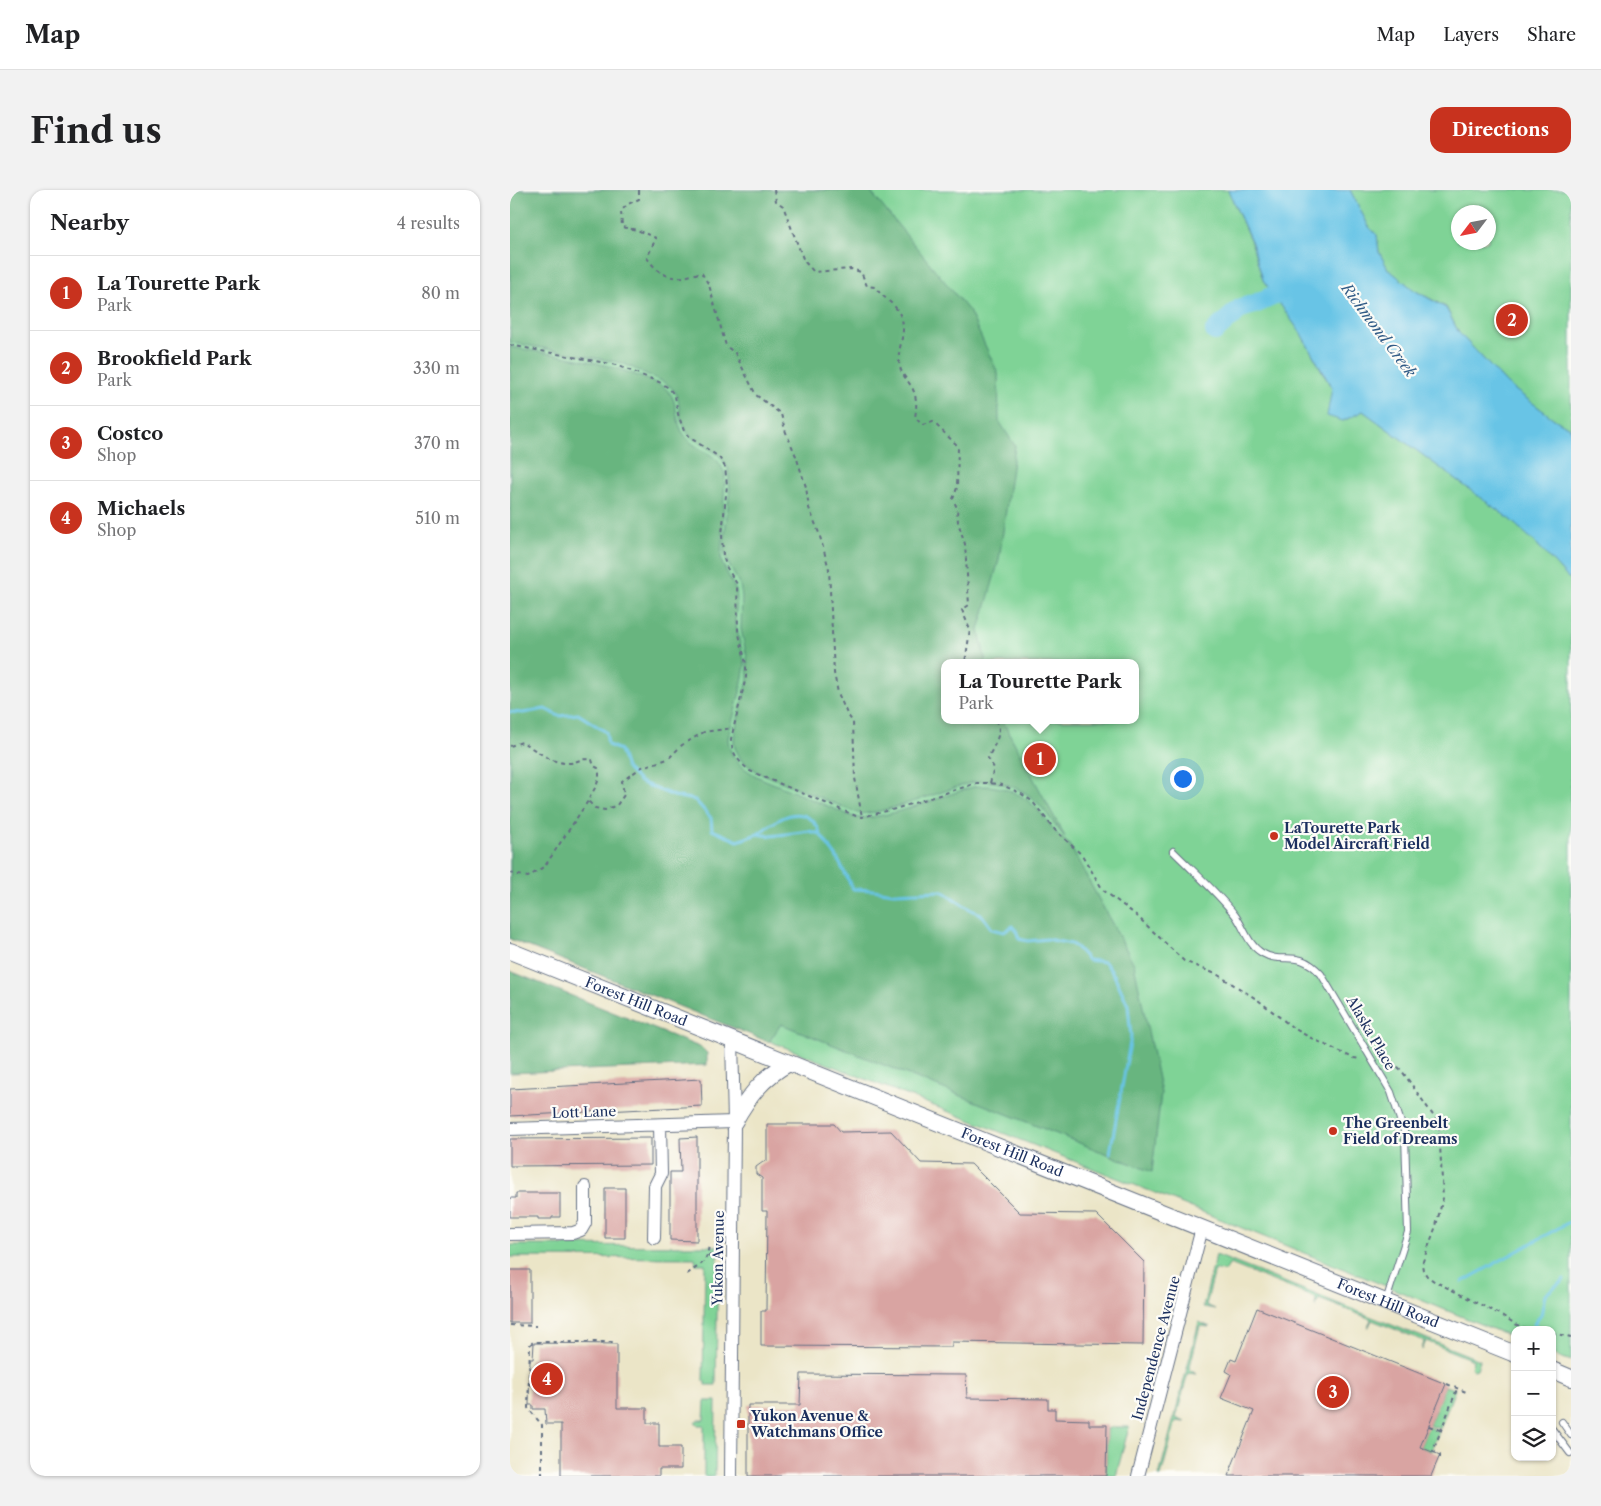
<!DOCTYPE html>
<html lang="en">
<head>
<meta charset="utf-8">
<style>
  :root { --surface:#fff; --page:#f2f2f2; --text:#202124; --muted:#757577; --line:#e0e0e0; --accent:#c8321e }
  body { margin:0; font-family:"Libre Caslon Text",serif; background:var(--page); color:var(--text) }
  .controls { position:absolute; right:15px; bottom:15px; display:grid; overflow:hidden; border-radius:10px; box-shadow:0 1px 4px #0004 }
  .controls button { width:45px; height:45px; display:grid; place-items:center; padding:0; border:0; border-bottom:1px solid var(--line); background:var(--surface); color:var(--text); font:25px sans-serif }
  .compass { position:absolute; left:941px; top:15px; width:45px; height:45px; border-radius:50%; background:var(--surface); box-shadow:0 1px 4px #0004; rotate:238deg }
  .you { position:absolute; left:672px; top:588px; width:18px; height:18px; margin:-12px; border:4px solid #fff; border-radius:50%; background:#1a73e8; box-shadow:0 0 0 8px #1a73e833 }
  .badge { display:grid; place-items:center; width:32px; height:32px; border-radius:50%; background:var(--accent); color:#fff; font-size:16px; font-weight:700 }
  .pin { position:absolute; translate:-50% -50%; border:2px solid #fff; box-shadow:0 1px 5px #0006 }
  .popup { position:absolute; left:431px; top:469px; width:198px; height:65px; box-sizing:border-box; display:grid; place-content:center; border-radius:10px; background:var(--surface); filter:drop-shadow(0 1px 4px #0005); font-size:16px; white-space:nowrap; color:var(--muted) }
  .popup b { font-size:19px; color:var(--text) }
  .popup::after { content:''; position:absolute; left:50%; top:100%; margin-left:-10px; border:10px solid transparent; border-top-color:var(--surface) }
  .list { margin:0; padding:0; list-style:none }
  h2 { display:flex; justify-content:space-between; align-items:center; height:65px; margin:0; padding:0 20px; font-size:21px }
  h2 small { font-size:16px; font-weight:400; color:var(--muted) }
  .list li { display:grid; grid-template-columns:32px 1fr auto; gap:15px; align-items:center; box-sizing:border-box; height:75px; padding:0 20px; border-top:1px solid var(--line) }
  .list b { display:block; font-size:19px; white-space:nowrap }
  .list p { margin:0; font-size:16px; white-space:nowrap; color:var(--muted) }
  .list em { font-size:16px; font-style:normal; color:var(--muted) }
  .icon { flex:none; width:28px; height:28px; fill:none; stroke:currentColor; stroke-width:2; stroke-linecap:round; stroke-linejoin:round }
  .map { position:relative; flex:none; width:1061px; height:1286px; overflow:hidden; border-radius:15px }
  header { display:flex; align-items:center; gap:30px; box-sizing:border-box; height:70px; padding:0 25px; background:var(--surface); border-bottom:1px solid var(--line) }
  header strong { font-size:24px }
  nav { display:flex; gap:28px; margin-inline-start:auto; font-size:18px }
  .intro { display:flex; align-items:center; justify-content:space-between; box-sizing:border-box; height:120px; padding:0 30px }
  h1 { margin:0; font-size:35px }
  .button { padding:12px 22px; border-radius:15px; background:var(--accent); color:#fff; font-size:18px; font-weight:700 }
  main { display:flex; gap:30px; padding:0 30px }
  aside { flex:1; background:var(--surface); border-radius:15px; box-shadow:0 1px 4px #0004 }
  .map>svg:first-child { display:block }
  .green { fill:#7fd396; stroke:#4d817a; fill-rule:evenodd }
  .forest { fill:#67b57f; stroke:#41726e }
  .water { fill:#68c4e6; stroke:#427aa2 }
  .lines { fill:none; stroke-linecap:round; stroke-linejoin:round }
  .stream { stroke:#68c4e6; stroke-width:3 }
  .river { stroke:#68c4e6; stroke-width:20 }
  .building { fill:#d9a4a2 }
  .service-casing { stroke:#646f83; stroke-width:8 }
  .minor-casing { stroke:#646f83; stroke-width:14 }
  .tertiary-casing { stroke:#646f83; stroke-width:18 }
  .path { stroke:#646f83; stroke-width:2; stroke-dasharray:4 4; stroke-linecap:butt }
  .service { stroke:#fff; stroke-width:6 }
  .minor { stroke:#fff; stroke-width:12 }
  .tertiary { stroke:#fff; stroke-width:16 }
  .poi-dot { fill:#c8321e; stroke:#fdfcf7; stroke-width:2 }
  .labels { text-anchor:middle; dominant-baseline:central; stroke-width:4.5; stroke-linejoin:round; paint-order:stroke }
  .poi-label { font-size:14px; font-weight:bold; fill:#1b2f5e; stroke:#fdfcf7; text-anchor:start }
  .street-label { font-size:14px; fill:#1b2f5e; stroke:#fdfcf7 }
  .water-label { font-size:15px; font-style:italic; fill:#325c87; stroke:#fdfcf7 }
</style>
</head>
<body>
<header>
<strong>Map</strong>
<nav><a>Map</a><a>Layers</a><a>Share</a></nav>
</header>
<div class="intro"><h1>Find us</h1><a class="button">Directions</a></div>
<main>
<aside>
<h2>Nearby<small>4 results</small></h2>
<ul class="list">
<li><span class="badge">1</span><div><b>La Tourette Park</b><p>Park</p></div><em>80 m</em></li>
<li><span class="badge">2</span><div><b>Brookfield Park</b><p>Park</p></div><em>330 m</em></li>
<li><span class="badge">3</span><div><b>Costco</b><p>Shop</p></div><em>370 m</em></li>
<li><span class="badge">4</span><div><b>Michaels</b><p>Shop</p></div><em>510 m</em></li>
</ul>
</aside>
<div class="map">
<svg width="1061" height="1286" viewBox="0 0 1061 1286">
  <rect width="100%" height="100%" fill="#fdfcf7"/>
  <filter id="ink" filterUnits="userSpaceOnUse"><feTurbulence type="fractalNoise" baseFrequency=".02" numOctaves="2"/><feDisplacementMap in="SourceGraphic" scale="10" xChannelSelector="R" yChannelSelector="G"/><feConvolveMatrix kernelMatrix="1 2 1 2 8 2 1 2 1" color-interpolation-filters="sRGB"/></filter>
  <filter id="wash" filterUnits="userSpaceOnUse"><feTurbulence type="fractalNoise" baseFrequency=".0096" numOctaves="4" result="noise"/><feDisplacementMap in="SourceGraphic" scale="20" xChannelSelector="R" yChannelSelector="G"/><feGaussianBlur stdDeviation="1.12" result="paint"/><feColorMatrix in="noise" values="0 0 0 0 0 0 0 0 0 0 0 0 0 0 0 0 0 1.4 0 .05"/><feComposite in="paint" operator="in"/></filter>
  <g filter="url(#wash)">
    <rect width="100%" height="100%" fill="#ebe5c7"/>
    <path class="green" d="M0,0H718L742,54L753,90L790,142L822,199L833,231L853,221L997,327L1025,352L1058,388H1061V1171L1042,1164V1140H1005V1148L640,1001L0,749ZM435,473H625V530H435Z
      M840,0H1061V239L1044,229L997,194L949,143L936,117L904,100L878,79L869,62L867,45L859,37ZM948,22H978V52H948Z
      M0,1055L208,1056L206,1195H195V1191H193L195,1074H186L185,1068L0,1067Z
      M706,1065L970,1170L967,1179L964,1180L961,1178L963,1170L916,1151L912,1160L914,1151L862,1130L858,1138L861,1129L809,1109L805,1117L806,1108L720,1074L715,1081L705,1080L696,1115L705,1119L693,1117Z
      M689,1132L700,1137L690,1136L679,1180L687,1184L678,1183L666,1228L675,1232L666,1231L651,1286H649Z
      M935,1196L945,1199L930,1239L919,1235Z
      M195,1211H206L205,1286H194V1235H187L185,1232L187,1230H194Z
      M604,1237H619L606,1286H596L597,1239Z
      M918,1237L929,1241L921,1261L910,1257Z"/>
    <path class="forest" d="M0,0H359L459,121L488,183L489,231L505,256L489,370L469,440L476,473H435V530H492L555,647C546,638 541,628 533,619C517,598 489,589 463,592C428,602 385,621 350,624L248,582L232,571L225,558L224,551L225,541L238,490L237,467L231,439L232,406L230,395L217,371L214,362V352L220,299L218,278L209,265L181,247L177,242L171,230L168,208L166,203L161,197L154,192L112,173L0,152Z
      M0,157C46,165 95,171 138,190C145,193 152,195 158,201C169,212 164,233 175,246C189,264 207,260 215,285L211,366L212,373L226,401L227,410L225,431L235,475L231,498L218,548C219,568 232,578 248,587L346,628C377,630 431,606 463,597C486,593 511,602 527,619C538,631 545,644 559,654L624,774L651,903L642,982L271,834L259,852L0,749Z
      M0,781L192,858L197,863V875L0,883Z"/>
    <path class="water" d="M718,0H840L859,37L867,45L869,62L878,79L904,100L936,118L949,143L997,194L1044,229L1061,239V388H1058L1025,352L997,327L853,221L833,231L817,226L822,198L790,142L753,90L742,53Z"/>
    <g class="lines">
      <path class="stream" d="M0,522L13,523L35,519L49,526L68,524L96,542L98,555L110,560L116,578L130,592L164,606L185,610L201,628L202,640L228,651L247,644L261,646L299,641L310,644L326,666L343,699L363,700L384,703L432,701L461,720L471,724L482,739L494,742L503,736L506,740L509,749L518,751L537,749L561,754L566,757L578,770L595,772L604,785L618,815L621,847L600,963
        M248,644C263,633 284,615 302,630C306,634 309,638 310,644
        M952,1092L1061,1031
        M1024,1134L1031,1125L1035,1105L1054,1089"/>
      <path class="river" d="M705,141L731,118L745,114L787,95"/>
    </g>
    <g id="blocks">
      <path class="building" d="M191,889L192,916L0,926V899Z
        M257,934H324L331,942L381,941L411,973L461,974L510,1023L586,1024L634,1072L633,1155L442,1152V1157L251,1156V1121H256L257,1021H252V988L246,984V977L253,972L257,971Z
        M187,947V1051L160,1050V982H171L170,948Z
        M141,948V975L0,976V949Z
        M95,998H115V1048H95Z
        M6,1003H50V1027H42V1029H28V1027H0V1008H6Z
        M0,1080H20V1133H0Z
        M747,1118L936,1194L910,1257L930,1265L921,1286H718L744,1221L711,1208L721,1184L716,1181L721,1169L726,1171Z
        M24,1153L107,1154V1218H137V1233H149V1257H171V1279H149V1286H51V1234H36L35,1219H23V1215H19L20,1169H23Z
        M291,1184L456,1185L457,1208L538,1209V1219H545V1229L579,1230V1235H597L596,1286H238V1215H290Z"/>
    </g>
  </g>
  <g filter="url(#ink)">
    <use href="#blocks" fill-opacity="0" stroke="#646f83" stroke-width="1"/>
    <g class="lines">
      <defs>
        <path id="service" d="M663,661C684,682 707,702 725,725C734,737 738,755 752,763C774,776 786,757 811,784L881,902L895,945L898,1042L876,1111
          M1052,1232L1061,1245
          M1042,1239L1060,1263"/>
        <path id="minor" d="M0,939L224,932
          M0,1044L63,1043L71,1040L75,1033V997
          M144,1048L145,996L151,984L150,935
          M221,1286L224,932L222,850
          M628,1286L692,1038"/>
        <g id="tertiary">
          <path id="s1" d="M0,761L1005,1164"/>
          <path d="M224,932C238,907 253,887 279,873"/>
          <path d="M1042,1180L1061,1188"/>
        </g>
      </defs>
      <use href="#service" class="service-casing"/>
      <use href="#minor" class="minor-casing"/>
      <use href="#tertiary" class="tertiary-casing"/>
      <path class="path" d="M129,0V9L118,14L111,21L112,37L127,40L146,48L137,68C153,90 166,91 191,82L199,95L216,156L225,163L246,205L271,224L275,240L286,266L296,297L299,318L309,343L319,379L324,483L328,503L337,524L343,532L345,588L352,627
        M264,0L266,11L273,16L294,71L304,82L341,79L351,82L357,96L365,97C373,109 387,113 392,130C396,144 387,160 389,172C391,185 395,186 401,196C407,205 407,217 405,227L412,235L423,232L448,256L447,298L443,309L447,318L448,332L455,354L459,415L452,420L460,440L455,473
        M0,155L106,175L149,192L159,198L165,206L168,224L174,241L179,247L209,267L215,277L217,295L212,344L213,366L217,378L227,394L228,440L236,474V487L221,549C222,564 228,571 240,581L346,626L352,627L385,619L467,593H480L492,595L510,603L522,611L545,640L572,665L593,700L626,725L674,771L708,785L748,810L782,837L797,846L843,868L851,869
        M0,556L12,552C26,560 42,574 59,573C68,573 70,567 82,570L84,576L88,578C92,591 83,600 78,611L85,618L95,620L107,615L114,605L112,591L132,577L158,569L172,555L194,542L223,538
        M480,593L484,578L478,568C483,557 494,542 486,530
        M0,683L18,687L35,676L78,611
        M873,871L886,875L892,881L925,928L929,937L933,1008L926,1036L912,1074L913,1080L917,1086L924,1091L993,1126L1007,1135L1021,1140
        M198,1067L209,1058
        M177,1084C192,1073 197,1074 199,1054
        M0,1135L26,1136
        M1042,1143L1061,1147
        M937,1194L956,1202
        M919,1236L930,1240
        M930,1268V1265L923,1261L947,1199
        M32,1286V1235L18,1218L20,1155L23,1152H105"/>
      <use href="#service" class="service"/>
      <use href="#minor" class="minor"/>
      <use href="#tertiary" class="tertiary"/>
    </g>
  </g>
  <g class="poi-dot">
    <circle cx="764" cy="646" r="5"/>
    <circle cx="823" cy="941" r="5"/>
    <rect x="226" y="1229" width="10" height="10" rx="2.5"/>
  </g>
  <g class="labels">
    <g class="poi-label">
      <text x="774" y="638">LaTourette Park<tspan x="774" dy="16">Model Aircraft Field</tspan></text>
      <text x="833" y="933">The Greenbelt<tspan x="833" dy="16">Field of Dreams</tspan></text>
      <text x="241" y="1226">Yukon Avenue &amp;<tspan x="241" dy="16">Watchmans Office</tspan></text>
    </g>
    <g class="street-label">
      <text stroke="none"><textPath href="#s1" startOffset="136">Forest Hill Road</textPath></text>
      <text transform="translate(861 843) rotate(60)">Alaska Place</text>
      <text transform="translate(74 922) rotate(-2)">Lott Lane</text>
      <text stroke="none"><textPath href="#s1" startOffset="541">Forest Hill Road</textPath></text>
      <text transform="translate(208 1068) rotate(-89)">Yukon Avenue</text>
      <text stroke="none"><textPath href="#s1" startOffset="946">Forest Hill Road</textPath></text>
      <text transform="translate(646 1158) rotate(-75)">Independence Avenue</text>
    </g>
    <g class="water-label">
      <text transform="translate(869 140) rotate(53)">Richmond Creek</text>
    </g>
  </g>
</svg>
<div class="controls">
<button>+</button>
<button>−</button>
<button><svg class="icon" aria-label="layers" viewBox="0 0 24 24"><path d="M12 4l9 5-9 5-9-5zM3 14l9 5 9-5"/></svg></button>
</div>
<svg class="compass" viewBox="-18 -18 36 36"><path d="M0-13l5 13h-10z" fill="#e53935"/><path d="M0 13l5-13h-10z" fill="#757577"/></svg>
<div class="you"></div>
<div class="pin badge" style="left:530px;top:569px">1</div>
<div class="popup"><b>La Tourette Park</b>Park</div>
<div class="pin badge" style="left:1002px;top:130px">2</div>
<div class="pin badge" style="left:823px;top:1202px">3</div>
<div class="pin badge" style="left:37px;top:1189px">4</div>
</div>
</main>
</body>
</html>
